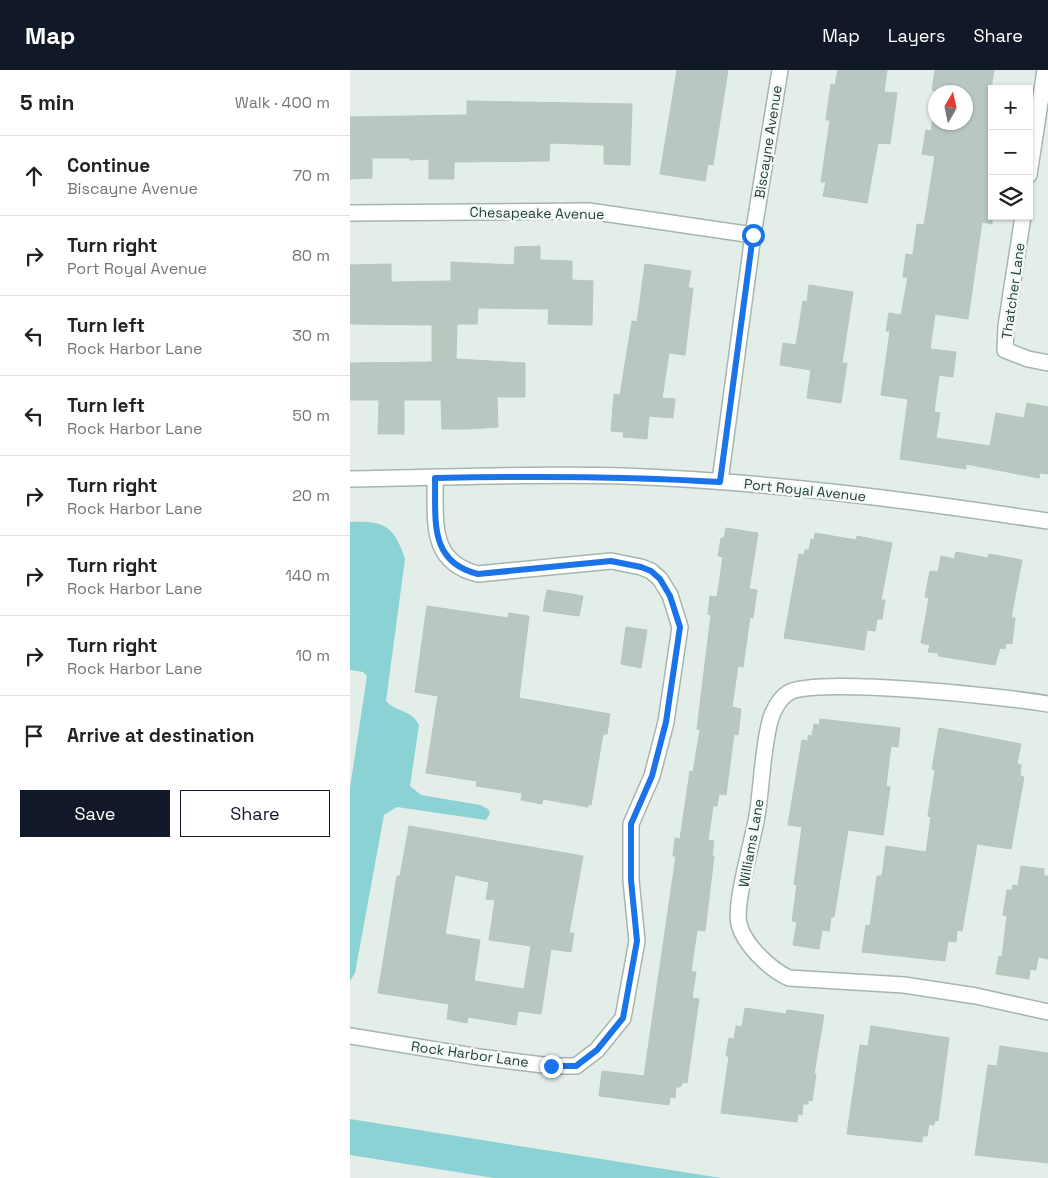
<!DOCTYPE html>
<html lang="en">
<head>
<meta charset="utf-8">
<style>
  :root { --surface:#fff; --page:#f6f6f6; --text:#222; --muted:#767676; --line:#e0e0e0; --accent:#111827 }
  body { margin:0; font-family:"Space Grotesk",sans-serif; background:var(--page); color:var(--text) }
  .controls { position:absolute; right:15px; top:15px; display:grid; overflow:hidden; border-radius:0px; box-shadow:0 1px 4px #0004 }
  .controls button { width:45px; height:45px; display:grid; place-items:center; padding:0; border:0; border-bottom:1px solid var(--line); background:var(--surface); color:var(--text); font:25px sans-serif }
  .compass { position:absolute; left:578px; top:15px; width:45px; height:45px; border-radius:50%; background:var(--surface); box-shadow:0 1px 4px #0004; rotate:9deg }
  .stop { position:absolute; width:15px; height:15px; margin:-11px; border:4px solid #1a73e8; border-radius:50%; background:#fff }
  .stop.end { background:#1a73e8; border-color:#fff; box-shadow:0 1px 5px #0008 }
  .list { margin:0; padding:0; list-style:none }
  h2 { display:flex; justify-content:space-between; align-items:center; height:65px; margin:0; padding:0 20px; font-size:21px }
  h2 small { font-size:16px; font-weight:400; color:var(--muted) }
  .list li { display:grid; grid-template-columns:32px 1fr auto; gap:15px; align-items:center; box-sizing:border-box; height:80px; padding:0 20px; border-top:1px solid var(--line) }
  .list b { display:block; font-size:19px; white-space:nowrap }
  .list p { margin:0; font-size:16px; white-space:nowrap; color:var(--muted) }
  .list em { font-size:16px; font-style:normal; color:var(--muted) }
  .actions { display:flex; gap:10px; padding:15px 20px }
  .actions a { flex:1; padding:11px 0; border:1px solid var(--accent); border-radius:0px; text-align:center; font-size:18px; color:var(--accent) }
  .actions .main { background:var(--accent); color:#fff }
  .icon { flex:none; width:28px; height:28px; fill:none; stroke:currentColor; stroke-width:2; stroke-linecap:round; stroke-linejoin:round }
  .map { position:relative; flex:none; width:698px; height:1108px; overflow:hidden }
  header { display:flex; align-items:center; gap:30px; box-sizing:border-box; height:70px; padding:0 25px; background:var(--accent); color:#fff }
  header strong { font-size:24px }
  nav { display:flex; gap:28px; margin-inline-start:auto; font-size:18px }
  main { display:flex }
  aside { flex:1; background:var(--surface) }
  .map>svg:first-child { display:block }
  .water { fill:#8ad2d4 }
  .building { fill:#b8c8c0; stroke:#b5c7be; fill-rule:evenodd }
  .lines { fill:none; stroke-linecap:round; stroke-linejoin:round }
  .minor-casing { stroke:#a5b6ae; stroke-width:18 }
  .minor { stroke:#fff; stroke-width:15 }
  .route { stroke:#1a73e8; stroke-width:6 }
  .labels { text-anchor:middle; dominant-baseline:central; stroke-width:5; stroke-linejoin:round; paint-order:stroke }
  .street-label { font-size:14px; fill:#224034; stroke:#f4faf6 }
</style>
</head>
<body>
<header>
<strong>Map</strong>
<nav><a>Map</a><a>Layers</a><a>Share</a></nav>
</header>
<main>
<aside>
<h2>5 min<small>Walk · 400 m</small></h2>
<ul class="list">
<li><svg class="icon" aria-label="ahead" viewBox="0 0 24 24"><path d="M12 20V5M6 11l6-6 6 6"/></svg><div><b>Continue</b><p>Biscayne Avenue</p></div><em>70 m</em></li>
<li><svg class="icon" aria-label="right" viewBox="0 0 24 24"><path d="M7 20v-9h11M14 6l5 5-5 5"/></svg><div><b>Turn right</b><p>Port Royal Avenue</p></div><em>80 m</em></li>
<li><svg class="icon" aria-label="left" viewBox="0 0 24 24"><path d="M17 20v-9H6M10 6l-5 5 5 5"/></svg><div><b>Turn left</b><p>Rock Harbor Lane</p></div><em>30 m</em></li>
<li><svg class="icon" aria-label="left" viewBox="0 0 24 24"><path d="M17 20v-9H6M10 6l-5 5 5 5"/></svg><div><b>Turn left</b><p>Rock Harbor Lane</p></div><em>50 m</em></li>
<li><svg class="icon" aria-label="right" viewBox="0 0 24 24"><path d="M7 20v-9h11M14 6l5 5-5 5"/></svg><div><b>Turn right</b><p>Rock Harbor Lane</p></div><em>20 m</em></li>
<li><svg class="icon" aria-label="right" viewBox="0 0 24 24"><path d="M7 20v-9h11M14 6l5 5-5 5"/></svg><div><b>Turn right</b><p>Rock Harbor Lane</p></div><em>140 m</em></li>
<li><svg class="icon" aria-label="right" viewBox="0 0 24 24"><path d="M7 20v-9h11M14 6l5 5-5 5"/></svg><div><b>Turn right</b><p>Rock Harbor Lane</p></div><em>10 m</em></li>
<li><svg class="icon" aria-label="arrive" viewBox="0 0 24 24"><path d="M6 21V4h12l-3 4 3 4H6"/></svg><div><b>Arrive at destination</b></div></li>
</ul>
<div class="actions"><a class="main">Save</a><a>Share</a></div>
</aside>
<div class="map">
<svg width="698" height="1108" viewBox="0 0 698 1108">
  <rect width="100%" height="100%" fill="#e3eee8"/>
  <path class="water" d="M0,452C34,451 44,455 55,489L36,631C47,643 61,639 69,655L60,716L71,725L130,735L138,739L140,743L136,750L47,737L34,745L5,903L0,911V718L17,606L13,602L0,600Z
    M0,1049L371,1108H144L0,1085Z"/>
  <path class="building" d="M327,0H378L363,95L358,94L355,111L310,104Z
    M488,0H537L534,22L547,23L540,74L528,73L517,133L473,126L476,112H471L480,50H476L481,14L485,15Z
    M585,0H644L638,37L642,38V154L632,152L618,249L585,244L580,279L606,282L603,307L589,305L584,342L590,343L586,368L640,376L646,343L674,348L677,333L698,337V404L690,403L689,408L616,394V399L550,389L558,329L531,325L540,261H536L539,243L551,245L558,207H553L556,184L563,185L567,154L574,155L585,86L572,84L576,60L581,61L586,32V52H616V22H587L582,20Z
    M117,31L282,34L280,95L254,94V75L200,73L199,91L104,92V109H79V89L60,90V88H22V108L0,109V47L117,45Z
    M190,176V190L222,191V210L243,211L242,255L198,254L199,239L128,238L127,254H107L106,289L175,293V327H147L148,357L117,359H92L91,330H54V364H28L29,330H0V293L82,292V255L0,254V195L41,194V212L101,211V192L164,195L165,177Z
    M295,194L341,201L338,218H343L335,285L319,283L312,328L325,329L323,348L299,346L297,369L273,367L274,362L261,361L264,324L270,325L282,251L287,252Z
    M459,215L503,222L492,293H497L491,333L457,328L461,300L430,295L433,273L446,275L453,231L457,232Z
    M376,458L408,463L399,519L407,520L403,548L400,547L393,597L388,596L382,637L391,639L388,665L384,664L376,725L369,724L367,736H363L358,770L364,771L362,786H364L355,861L347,860L341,902H346L342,928L349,929L337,1013L333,1012L330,1017H326L325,1028L320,1027L319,1035L249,1026L252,1001L294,1006L326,786H323L325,768L330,769L340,701L343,702L350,660L347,659L361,545L358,544L360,526L367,527L373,487L368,486L371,468H374Z
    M465,463L506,470L507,466L542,473L531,530H535L532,549H527L525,561L517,560L514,580L434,568L449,484L454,485L455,480H459L461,469L464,470Z
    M606,482L638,488L639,484L672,490L661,548H665L662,574L656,573L655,579L650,578L645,595L588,586L589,583L578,582L580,575L571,573L579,528L575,527L580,501L588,502L591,486L604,489Z
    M197,520L233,526L229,546L193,541Z
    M77,536L158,548L159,543L179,546L169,628L260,644L257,664H253L241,735L238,734V737L193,729L192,734L171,730L172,723L126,716L127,711L76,703L88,626L65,622Z
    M276,557L297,560L291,598L271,594Z
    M470,649L550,658L548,677L541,676L536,716L540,717L533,765L498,760L484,847H481L479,861L472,860L469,879L443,875L447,852L442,851L447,815L444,814L452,757L438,755L452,670L458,671V665L462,666L464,654L469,655Z
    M589,658L671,674L667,694L671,695L670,706L674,707L661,779L627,774L612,861L607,860L606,872L598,871L595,891L512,882L516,855L520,856L527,806H532L536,776L576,782L581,747L578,746L585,700L582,699Z
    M59,756L233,786L219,863H224L221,882L201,879L191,944L168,941L166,955L118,947L117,953L97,949L99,934L28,923L47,806H50ZM105,805L139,812L136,829L145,830L139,870L181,876L174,919L124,911L130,870L95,864Z
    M671,796L694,799V806H698V889L688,887L686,900L680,899L679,909L646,904L649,886L652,887L657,846L653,845L657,820H662L663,815L668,816Z
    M395,938L436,944L437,940L474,945L464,1004H466L462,1031L458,1030V1034H453L452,1045L448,1044L447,1052L371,1043L379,986H376L379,968L384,969L386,956L392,957Z
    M521,956L599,968L588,1051L585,1050L584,1055L579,1054L577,1066H573L572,1072L497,1064L510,975L518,976Z
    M650,976L698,983V1093L625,1085L638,995L647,996Z"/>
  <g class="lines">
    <defs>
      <path id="minor" d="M679,105L695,0
        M0,143L239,141L403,165
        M673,146L656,256L655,280L678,289L698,293
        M0,409C91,408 182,403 273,406C415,411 557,430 698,451
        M370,411L403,165L430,0
        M698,634C659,627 464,606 438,623C429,629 422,642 420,651C412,682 412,715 407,746C403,770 384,834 389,854C394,875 421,900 439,908L554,915L626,926L698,942
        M0,966L129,987L201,996H226L247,980L273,948L287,871L281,810V754L302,706L316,652L330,557L320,525L310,509L301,501L291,497L261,491L128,504C78,492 86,450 85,408"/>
    </defs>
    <use href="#minor" class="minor-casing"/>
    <use href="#minor" class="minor"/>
  </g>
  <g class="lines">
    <path class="route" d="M201,996H226L247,980L273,948L287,871L281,810V754L302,706L316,652L330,557L320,526L310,509L301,501L291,497L261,491L128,504C78,492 86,449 85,408C180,406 275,406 370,412L403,165"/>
  </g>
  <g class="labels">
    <g class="street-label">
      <text transform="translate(418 72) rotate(-81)">Biscayne Avenue</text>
      <text transform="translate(187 143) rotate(1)">Chesapeake Avenue</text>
      <text transform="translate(663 221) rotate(-82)">Thatcher Lane</text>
      <text transform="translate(455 420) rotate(6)">Port Royal Avenue</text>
      <text transform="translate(401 773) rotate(-80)">Williams Lane</text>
      <text transform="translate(120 984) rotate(8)">Rock Harbor Lane</text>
    </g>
  </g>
</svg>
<div class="controls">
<button>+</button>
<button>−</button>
<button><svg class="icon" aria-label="layers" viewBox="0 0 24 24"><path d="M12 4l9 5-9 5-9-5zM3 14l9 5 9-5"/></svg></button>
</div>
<svg class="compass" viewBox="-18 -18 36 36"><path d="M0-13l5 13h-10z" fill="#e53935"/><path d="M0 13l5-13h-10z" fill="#767676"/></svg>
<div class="stop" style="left:403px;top:165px"></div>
<div class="stop end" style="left:201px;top:996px"></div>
</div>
</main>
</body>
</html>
